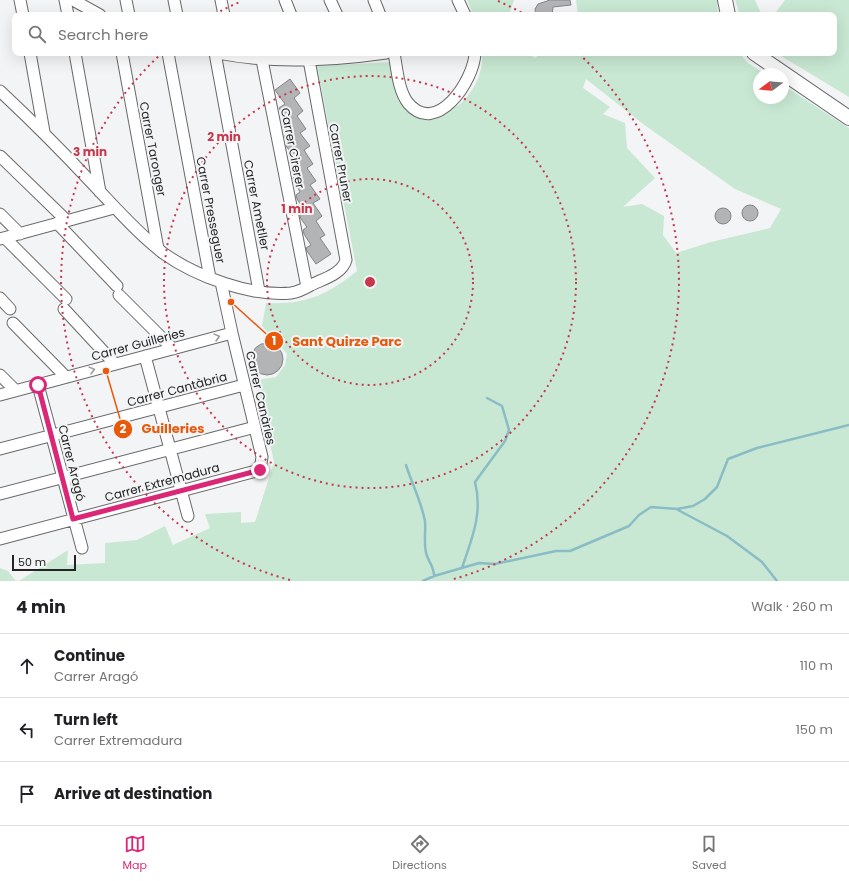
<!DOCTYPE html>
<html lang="en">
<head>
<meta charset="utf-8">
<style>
  :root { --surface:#fff; --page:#f6f6f6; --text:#202124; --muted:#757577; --line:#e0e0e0; --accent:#db2777 }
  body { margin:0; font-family:Poppins,sans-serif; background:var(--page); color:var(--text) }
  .compass { position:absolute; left:753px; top:68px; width:36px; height:36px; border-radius:50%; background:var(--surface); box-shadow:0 4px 16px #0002; rotate:254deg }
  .scale { position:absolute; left:12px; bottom:10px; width:64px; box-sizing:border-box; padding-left:4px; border:2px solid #242425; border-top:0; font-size:11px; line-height:14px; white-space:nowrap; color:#242425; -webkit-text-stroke:3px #f3f4f6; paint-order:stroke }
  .stop { position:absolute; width:12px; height:12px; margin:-9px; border:3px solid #db2777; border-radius:50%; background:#fff }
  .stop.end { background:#db2777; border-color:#fff; box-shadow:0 1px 4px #0008 }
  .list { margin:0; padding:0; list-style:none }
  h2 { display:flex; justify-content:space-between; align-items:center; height:52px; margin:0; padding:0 16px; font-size:17px }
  h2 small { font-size:13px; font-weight:400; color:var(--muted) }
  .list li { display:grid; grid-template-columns:26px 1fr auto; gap:12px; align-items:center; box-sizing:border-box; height:64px; padding:0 16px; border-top:1px solid var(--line) }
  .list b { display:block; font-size:15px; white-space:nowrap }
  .list p { margin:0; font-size:13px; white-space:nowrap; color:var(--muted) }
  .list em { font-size:13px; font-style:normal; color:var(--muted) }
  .icon { flex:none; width:22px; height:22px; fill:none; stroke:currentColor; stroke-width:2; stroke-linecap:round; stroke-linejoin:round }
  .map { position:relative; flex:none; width:849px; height:581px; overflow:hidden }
  .search { position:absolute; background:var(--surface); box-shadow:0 4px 16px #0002; left:12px; right:12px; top:12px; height:44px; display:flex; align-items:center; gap:10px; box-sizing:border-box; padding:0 14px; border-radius:8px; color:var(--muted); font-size:15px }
  .sheet { height:244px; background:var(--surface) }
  nav { display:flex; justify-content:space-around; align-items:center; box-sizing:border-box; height:56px; border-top:1px solid var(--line); background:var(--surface); font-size:11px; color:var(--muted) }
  nav a { display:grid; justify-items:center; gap:2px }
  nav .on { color:var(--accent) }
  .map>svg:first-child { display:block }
  .green { fill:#c8e8d3; fill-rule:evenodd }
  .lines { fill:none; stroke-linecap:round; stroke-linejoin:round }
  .stream { stroke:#8abcc6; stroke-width:2.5 }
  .building { fill:#b3b4b6; stroke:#858588 }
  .minor-casing { stroke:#69696b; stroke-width:13 }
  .major-casing { stroke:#69696b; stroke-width:16 }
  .minor { stroke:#fff; stroke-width:11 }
  .major { stroke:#fff; stroke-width:14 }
  .oneway { stroke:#9c9c9d }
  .route { stroke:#db2777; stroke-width:5 }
  .ring { fill:none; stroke:#c8374c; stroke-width:2; stroke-dasharray:2 4 }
  .labels { text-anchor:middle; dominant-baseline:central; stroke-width:4; stroke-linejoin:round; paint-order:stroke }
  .street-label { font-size:12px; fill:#242425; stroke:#f3f4f6 }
  .centre { fill:#c8374c; stroke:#f3f4f6; stroke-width:2 }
  .ring-label { font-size:12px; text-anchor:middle; font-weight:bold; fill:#c8374c; stroke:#f3f4f6; stroke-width:4; stroke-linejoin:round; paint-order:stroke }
  .leader { fill:none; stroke:#e8590c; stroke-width:1.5 }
  .callout-dot { fill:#e8590c; stroke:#f3f4f6; stroke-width:1.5 }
  .mark-label { font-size:12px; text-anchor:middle; font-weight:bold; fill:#fff }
  .callout-label { font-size:13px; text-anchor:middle; font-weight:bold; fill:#e8590c; stroke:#f3f4f6; stroke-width:4; stroke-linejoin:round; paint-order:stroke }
</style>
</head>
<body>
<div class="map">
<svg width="849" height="581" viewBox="0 0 849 581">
  <rect width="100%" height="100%" fill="#f3f4f6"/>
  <path class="green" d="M467,0H514L509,15H473Z
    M576,0H717L718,15H578Z
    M735,0H755L762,15H740Z
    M785,0H849V97L776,53H834V15H774Z
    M482,53H527L535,58L541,53H739L748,63L765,74H759V98H783V85L849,128V581H0V568L8,571L15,580L19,581L68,550L67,565L105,563V543L137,540L165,526L173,545L210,528L205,514L241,512V523L255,522L274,462L256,380L276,377L285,365L287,354L262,326L266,303C305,305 327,295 357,271L317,66L391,62C397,105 402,100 440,114C446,111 455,108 460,104C474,92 484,71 482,53ZM586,79L643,124L735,189L781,209L770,228L711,242L676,253L663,235L664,216L642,204L623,207L655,178L627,148L625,123L603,114L610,107L583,88Z"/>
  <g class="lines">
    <path class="stream" d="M406,465C412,484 421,501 425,521C426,532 423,546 427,556C430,564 434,567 434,576
      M678,510L727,536L762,562L777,581
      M462,568C472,538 483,513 475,482L505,441L509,430L502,406L487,398
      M423,581L434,576L479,563L495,564L556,551H570L629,526L639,515L651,507L677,509L693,506L705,499L717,487L728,459L757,448L849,425"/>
  </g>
  <path class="building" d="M550,0H570L571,5L553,7L552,15H536L535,9L538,4Z
    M290,79L300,93L294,98L303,111L297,116L306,129L300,133L310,146L304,150L313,164L307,168L316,181L310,185L320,199L313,203L322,216L316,221L325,235L320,238L331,254L316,264L307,251L306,248L311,245L304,234L303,230L307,227L301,219L299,213L304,210L297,199L296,195L300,192L293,178L297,174L290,163L289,160L294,157L286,146L287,142L284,136L287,135L282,126L287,122L279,108L285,104L275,90Z
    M742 213a8 8 0 1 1 16 0a8 8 0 1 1-16 0Z
    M715 216a8 8 0 1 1 16 0a8 8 0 1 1-16 0Z
    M251 359a16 16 0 1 1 32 0a16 16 0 1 1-32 0Z"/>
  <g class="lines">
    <defs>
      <path id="minor" d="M20,0L23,15
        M65,0L68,15
        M73,0L100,15
        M126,0L129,15
        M174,0L177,15
        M221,0L224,15
        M285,0L291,15
        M330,0L337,15
        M374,0L380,15
        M458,0L465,15
        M30,53L44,132
        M75,53L100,192
        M122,53L158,249
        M168,53L210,278
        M215,53L259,291
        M218,53C273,64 330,61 386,53
        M394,53C397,68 398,90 408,103C436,137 474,81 475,53
        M262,60L307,287
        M0,91C31,120 61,150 90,181C113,205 136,232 163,253C195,276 251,297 291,293C298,292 304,289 311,285C323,279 342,274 346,260L309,60L306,53
        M0,156L66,220
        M0,214L20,234
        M57,223L117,286
        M5,238L66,299
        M0,239L114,208
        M119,295L173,349
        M0,298L10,309
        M64,309L115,364
        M13,323L66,377
        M145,356L188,516
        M0,375L15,390
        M38,385L82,548
        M0,395L232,333L221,282
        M0,449L244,385
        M0,494L255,427
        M0,539L260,470L262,457L232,333"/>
      <path id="major" d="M725,0L728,15
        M754,53L849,118"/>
    </defs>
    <use href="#minor" class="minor-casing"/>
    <use href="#major" class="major-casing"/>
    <use href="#minor" class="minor"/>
    <use href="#major" class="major"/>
  </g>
  <defs><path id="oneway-chevron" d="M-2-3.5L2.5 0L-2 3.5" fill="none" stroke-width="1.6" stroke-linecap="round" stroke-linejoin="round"/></defs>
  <g class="oneway">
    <use href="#oneway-chevron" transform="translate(217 337) rotate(-15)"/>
    <use href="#oneway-chevron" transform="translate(92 370) rotate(-15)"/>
  </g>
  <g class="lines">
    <path class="route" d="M38,385L73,519L260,470"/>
  </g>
  <g class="ring">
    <circle cx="370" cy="282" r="103"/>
    <circle cx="370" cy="282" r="206"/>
    <path d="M290 580A309 309 0 0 1 161 54M215 14A309 309 0 0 1 242 1M498 1A309 309 0 0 1 524 14M579 54A309 309 0 0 1 450 580"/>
  </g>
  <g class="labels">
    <g class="street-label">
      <text transform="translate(293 148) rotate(79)">Carrer Cirerer</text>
      <text transform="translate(153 149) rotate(79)">Carrer Taronger</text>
      <text transform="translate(341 163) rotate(79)">Carrer Pruner</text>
      <text transform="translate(257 205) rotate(79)">Carrer Ametller</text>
      <text transform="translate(211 210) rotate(79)">Carrer Presseguer</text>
      <text transform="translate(138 344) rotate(-15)">Carrer Guilleries</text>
      <text transform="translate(177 389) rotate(-15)">Carrer Cantàbria</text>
      <text transform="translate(261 398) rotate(77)">Carrer Canàries</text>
      <text transform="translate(72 463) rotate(76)">Carrer Aragó</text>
      <text transform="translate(162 482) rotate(-15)">Carrer Extremadura</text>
    </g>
  </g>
  <circle cx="370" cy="282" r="6" class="centre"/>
  <g class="ring-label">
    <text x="224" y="141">2 min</text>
    <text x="90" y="156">3 min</text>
    <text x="297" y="213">1 min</text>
  </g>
  <path class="leader" d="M231 302L274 341M106 371L123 429"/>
  <g class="callout-dot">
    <circle cx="231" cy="302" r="4"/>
    <circle cx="106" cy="371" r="4"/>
    <circle cx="274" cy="341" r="10"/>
    <circle cx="123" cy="429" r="10"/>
  </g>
  <g class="mark-label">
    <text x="274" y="345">1</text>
    <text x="123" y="433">2</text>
  </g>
  <g class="callout-label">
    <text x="347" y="346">Sant Quirze Parc</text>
    <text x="173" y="433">Guilleries</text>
  </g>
</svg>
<svg class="compass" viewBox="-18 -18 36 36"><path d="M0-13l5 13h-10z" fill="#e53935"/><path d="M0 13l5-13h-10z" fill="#757577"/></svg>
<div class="scale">50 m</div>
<div class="stop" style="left:38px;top:385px"></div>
<div class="stop end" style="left:260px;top:470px"></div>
<div class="search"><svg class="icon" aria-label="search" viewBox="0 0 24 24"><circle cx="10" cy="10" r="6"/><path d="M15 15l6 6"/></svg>Search here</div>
</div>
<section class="sheet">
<h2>4 min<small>Walk · 260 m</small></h2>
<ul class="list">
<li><svg class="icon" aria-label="ahead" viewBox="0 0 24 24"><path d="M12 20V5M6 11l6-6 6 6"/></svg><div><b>Continue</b><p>Carrer Aragó</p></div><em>110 m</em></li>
<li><svg class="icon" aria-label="left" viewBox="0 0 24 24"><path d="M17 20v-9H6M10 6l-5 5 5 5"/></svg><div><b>Turn left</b><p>Carrer Extremadura</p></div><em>150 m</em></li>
<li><svg class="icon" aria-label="arrive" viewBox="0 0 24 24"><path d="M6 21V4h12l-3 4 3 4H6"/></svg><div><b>Arrive at destination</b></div></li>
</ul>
</section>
<nav>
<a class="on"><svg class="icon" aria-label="map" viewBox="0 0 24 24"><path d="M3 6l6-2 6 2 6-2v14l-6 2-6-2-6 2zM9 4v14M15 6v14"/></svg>Map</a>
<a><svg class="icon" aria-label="directions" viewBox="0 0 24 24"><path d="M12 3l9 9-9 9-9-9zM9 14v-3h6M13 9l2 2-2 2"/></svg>Directions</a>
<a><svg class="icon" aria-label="saved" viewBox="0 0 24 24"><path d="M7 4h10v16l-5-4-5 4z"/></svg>Saved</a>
</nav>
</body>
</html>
